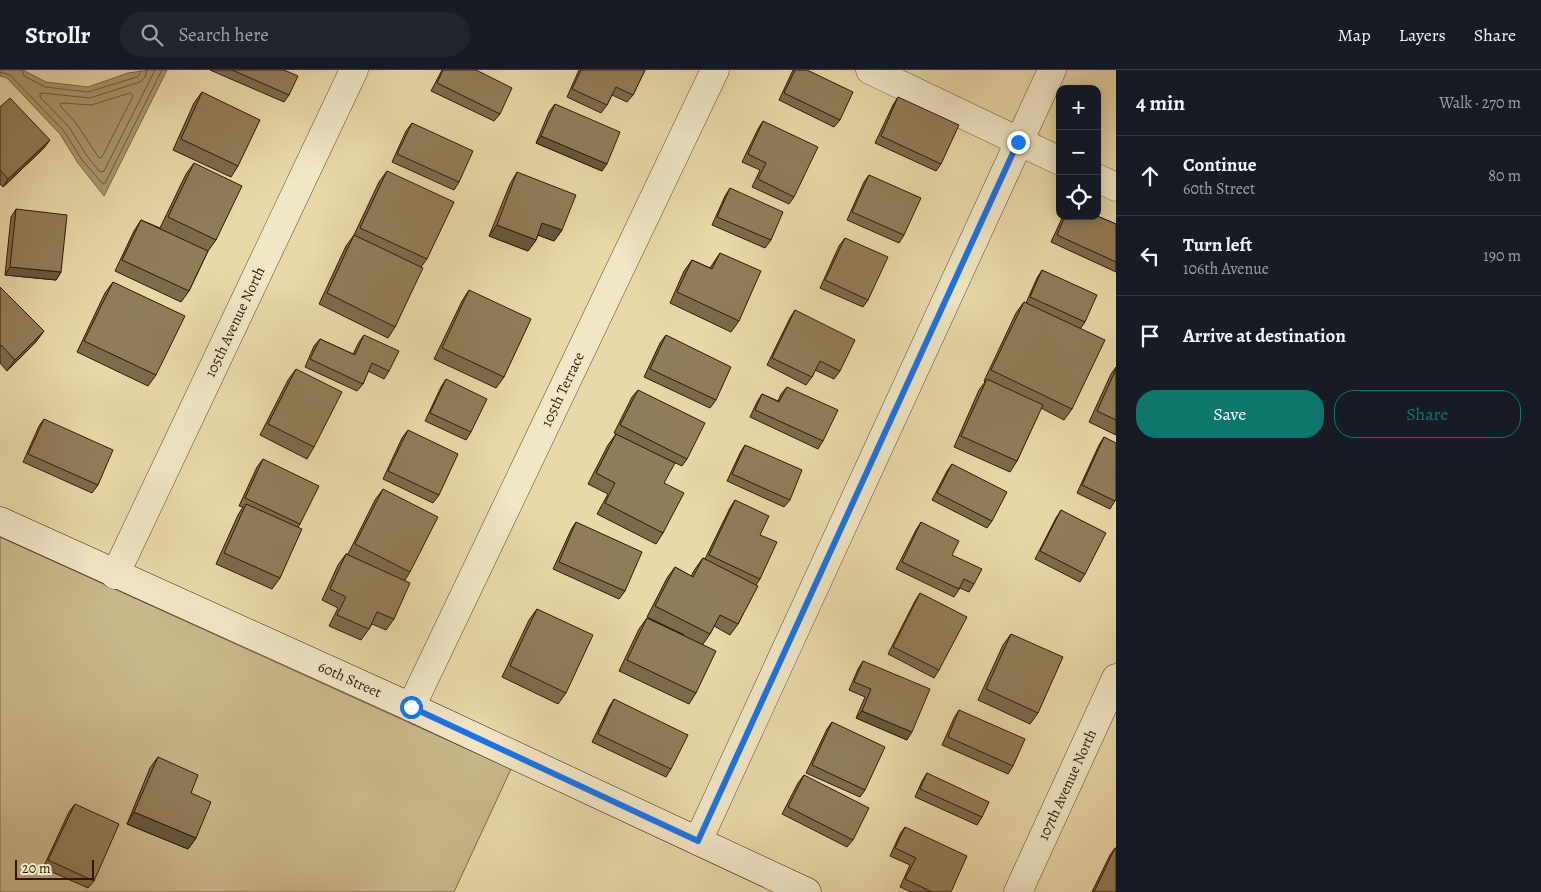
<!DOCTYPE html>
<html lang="en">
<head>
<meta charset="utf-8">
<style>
  :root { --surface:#171b24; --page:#20242c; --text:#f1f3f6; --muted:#9ea1a6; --line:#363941; --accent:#0f766e }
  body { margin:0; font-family:Alegreya,serif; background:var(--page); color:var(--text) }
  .controls { position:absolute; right:15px; top:15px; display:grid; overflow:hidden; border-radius:10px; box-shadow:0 2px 12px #0003 }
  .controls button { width:45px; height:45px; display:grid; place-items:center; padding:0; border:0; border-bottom:1px solid var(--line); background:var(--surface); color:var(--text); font:25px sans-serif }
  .scale { position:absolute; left:15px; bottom:12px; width:79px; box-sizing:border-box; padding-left:5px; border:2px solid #311803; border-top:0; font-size:14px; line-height:18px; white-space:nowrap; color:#311803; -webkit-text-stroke:4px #f1e6c6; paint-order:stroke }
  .stop { position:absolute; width:15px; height:15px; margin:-11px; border:4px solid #1a73e8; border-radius:50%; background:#fff }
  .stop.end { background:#1a73e8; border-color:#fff; box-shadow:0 1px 5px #0008 }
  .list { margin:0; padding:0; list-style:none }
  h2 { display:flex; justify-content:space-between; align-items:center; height:65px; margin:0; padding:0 20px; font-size:21px }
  h2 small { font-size:16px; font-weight:400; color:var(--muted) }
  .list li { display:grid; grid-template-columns:32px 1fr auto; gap:15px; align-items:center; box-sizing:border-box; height:80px; padding:0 20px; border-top:1px solid var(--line) }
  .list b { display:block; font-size:19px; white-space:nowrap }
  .list p { margin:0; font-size:16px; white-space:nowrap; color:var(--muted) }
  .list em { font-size:16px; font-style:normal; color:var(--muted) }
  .actions { display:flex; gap:10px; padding:15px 20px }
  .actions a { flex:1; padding:11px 0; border:1px solid var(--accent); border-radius:20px; text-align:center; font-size:18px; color:var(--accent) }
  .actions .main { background:var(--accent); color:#fff }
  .icon { flex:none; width:28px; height:28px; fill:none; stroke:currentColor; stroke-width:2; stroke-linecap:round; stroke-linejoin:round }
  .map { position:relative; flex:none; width:1116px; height:822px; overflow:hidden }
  header { display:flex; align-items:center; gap:30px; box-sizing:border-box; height:70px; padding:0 25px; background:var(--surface); border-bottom:1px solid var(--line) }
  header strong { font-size:24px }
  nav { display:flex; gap:28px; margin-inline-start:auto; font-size:18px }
  .search { width:350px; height:45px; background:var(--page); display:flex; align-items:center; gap:12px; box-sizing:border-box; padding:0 18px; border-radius:28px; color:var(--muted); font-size:19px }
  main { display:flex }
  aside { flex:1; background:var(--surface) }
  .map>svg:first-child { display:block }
  .green { fill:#cab78c; stroke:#7e6848 }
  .water { fill:#aa9770; stroke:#7a6444 }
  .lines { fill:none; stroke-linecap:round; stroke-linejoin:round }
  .shore { stroke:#6e583a; stroke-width:1 }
  .street-casing { stroke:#5f482c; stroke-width:29 }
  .secondary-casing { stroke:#311803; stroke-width:29 }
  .street { stroke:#f1e6c6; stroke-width:28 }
  .secondary { stroke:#f1e6c6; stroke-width:28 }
  .wall { fill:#7d6b4d; stroke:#311803 }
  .shaded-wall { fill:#66573e; stroke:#311803 }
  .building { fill:#917c59; stroke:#311803 }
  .route { stroke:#1a73e8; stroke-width:6 }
  .labels { text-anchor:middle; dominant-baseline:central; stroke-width:4; stroke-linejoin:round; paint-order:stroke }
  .street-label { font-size:15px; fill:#311803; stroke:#f1e6c6 }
</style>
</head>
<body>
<header>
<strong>Strollr</strong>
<div class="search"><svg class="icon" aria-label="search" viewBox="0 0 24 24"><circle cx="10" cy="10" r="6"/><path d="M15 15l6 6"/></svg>Search here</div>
<nav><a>Map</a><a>Layers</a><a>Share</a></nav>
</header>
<main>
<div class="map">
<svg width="1116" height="822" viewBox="0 0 1116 822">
  <rect width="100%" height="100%" fill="#e9d8a8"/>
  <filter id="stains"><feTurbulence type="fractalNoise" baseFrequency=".004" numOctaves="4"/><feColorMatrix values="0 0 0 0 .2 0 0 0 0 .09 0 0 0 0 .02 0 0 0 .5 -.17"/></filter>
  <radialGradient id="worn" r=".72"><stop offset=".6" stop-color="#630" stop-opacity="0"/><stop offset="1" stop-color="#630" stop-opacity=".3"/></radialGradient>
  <path class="green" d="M0,467L511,699L454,822H0Z"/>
  <path class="water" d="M0,0H23L46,12L88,17L128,3L150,0H167L104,126L78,93L60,64L7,8L0,6Z"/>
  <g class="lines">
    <path class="shore" d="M22,0L24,6L45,17L88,22L137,7L140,4V0
      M147,0L145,7L140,12L90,28L42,23L40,24V27L69,57L87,86L100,102L104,101L155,0
      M0,2L10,5L64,61L82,90L103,114L105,113L162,0
      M131,23L133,26L102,87L99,88L76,53L61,37L60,34L63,33L91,35Z"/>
    <defs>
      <g id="street">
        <path d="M870,0L1060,91"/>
        <path d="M1097,108L1116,117"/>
        <path id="s1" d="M115,505L354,0"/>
        <path id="s2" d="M411,637L715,0"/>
        <path d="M698,771L1052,0"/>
        <path id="s3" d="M1018,822L1116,608"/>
      </g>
      <g id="secondary">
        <path id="s4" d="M0,451L411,637L807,822"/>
      </g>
    </defs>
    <use href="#street" class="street-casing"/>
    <use href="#secondary" class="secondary-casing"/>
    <use href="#street" class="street"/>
    <use href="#secondary" class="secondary"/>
  </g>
  <path class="wall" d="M210,0H284L289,25L284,32Z
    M442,0H476L500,44L494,51L431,21Z
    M579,0H645L633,25L627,32L612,25L607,35L601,43L567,27Z
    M793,0H807L840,50L834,57L779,30Z
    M202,22L238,96L231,107L173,80L194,33Z
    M898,27L941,94L936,101L875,73L893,35Z
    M555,34L602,101L536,73L549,42Z
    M0,37L44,78L3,117L0,114Z
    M763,51L794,127L789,134L752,117L760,100L742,92L758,59Z
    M412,53L459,112L454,120L392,92L406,61Z
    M194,93L216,170L208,181L189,221L181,232L115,201L134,161L141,150L160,158L186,104Z
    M387,101L427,189L421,197L395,257L388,268L319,234L346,176L354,165L379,112Z
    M517,102L562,160L554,171L538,165L536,170L528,181L489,166L510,114Z
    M869,105L904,165L899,173L847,150L864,112Z
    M730,118L771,170L765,178L712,155L725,126Z
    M16,139L61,202L56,210L5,205L11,147Z
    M1063,146H1097L1116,154V202L1051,172Z
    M845,168L868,230L863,237L820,218L839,176Z
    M720,183L739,251L731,262L670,233L684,201L692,190L710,198Z
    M1042,200L1085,252L1080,259L1072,339L1064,350L1041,338L1017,391L1010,402L954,377L979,320L985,312L984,311L1016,243L1024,232L1026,233L1037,208Z
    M113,212L156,305L148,316L77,282L105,223Z
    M0,218L36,272L7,301L0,293Z
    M469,220L504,307L496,318L434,289L462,231Z
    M795,240L840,301L834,309L815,300L812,307L806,315L767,295L790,248Z
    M364,265L389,301L384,309L368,301L363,314L357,321L305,297L314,276L320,269L353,284L359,272Z
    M666,265L716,330L710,338L644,307L660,273Z
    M1116,297V365L1089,352L1111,304Z
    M296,299L314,377L307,389L260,365L288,310Z
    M446,309L471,362L466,370L425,351L441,317Z
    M787,317L823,371L818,379L750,347L757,332L762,324L778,331L781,324Z
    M638,320L687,389L682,396L660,386L664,413L663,463L656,474L597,444L608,424L588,414L608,375L616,364L614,363L632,327Z
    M44,349L98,415L92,423L23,392L39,356Z
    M408,360L439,425L433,433L383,409L402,368Z
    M1104,367L1116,429L1110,439L1077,423L1099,375Z
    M745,375L790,430L784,437L727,411L740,383Z
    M263,389L300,454L298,457L280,508L272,519L216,494L238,445L243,437L239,436L257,397Z
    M952,394L992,451L987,458L932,430L947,401Z
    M383,419L410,502L405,510L394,549L386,560L372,554L369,559L361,570L329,556L338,538L322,530L338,495L346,484H348L375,430Z
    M735,430L760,465V509L756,515L738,554L730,565L714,556L710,564L703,574L696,623L689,634L619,601L639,559L647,548L684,565L647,547L667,508L675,497L691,506L695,499L703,488L705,489L730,438Z
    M1061,440L1085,504L1080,512L1035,489L1056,448Z
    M576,452L625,521L619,529L553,499L571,460Z
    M921,452L952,485L974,514L969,522L960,518L954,527L896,499L916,460Z
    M920,523L939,600L934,608L888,584L915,531Z
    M537,539L566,623L558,634L502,607L529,550Z
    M1011,564L1038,643L1030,654L978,630L1003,575Z
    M863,591L907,670L856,648L865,627L849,620L858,599Z
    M614,629L671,699L666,707L592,672L609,637Z
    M959,640L1013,696L1008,704L942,675L954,648Z
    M832,652L865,720L860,727L806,703L827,659Z
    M158,687L191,723L196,768L188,779L127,754L150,698Z
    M927,703L982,747L977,755L915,727L922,711Z
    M804,705L853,770L847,777L782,744L798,713Z
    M75,734L94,811L88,818L43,798L69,742Z
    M905,757L951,822H911L900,817L910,795L890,786L900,764Z
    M1115,778L1116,822H1092L1110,785Z"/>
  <path class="shaded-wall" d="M541,66L607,94L602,101L536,73Z
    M50,70L44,78L3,117L8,109Z
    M542,153L562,160L554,171L535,164Z
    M497,155L536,170L528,181L489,166Z
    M10,197L61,202L56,210L5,205Z
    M44,261L36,272L7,301L15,290Z
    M862,641L912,662L907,670L856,648Z
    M134,742L196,768L188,779L127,754Z"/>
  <path class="building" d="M232,0H284L298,6L289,25Z
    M443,0H476L512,18L500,44L437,13Z
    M581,0H645L633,25L616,17L607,35L572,19Z
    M795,0H807L853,22L840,50L784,23Z
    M202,22L260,50L238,96L181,69Z
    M898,27L959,55L941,94L881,66Z
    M10,28L50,70L8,109L0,100V37Z
    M555,34L620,62L607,94L541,66Z
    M763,51L818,77L794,127L758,109L766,93L748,84Z
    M412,53L473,81L459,112L397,84Z
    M194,93L242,116L216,170L168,147Z
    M387,101L454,132L427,189L360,158Z
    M517,102L576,125L562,160L542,153L536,170L497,155Z
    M869,105L921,128L904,165L852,142Z
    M730,118L783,142L771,170L717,147Z
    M16,139L67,145L61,202L10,197Z
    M1065,146H1097L1116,154V192L1057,165Z
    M141,150L208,181L189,221L122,190Z
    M354,165L423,198L395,257L327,223Z
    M845,168L888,187L868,230L825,210Z
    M720,183L761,201L739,251L677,222L692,190L712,199Z
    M1042,200L1097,225L1085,252L1030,227Z
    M113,212L185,246L156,305L84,271Z
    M0,217L44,261L15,290L1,275L0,276Z
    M469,220L531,249L504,307L442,278Z
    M1024,232L1105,270L1072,339L991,300Z
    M795,240L855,270L840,301L820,291L812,307L772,288Z
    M364,265L399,281L389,301L372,293L363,314L310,289L320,269L355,285Z
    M666,265L731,297L716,330L650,299Z
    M296,299L342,322L314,377L268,354Z
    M1116,299V350L1097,341Z
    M446,309L487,329L471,362L430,343Z
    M987,309L1043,335L1017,391L961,366Z
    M787,317L838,340L823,371L755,340L762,324L779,332Z
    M638,320L705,353L687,389L620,355Z
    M44,349L113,380L98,415L28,384Z
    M408,360L458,384L439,425L388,401Z
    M616,364L675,393L664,413L684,423L663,463L605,433L615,413L596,403Z
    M1104,367L1116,373V429L1115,431L1082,415Z
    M745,375L802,400L790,430L732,404Z
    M263,389L319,416L300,454L245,428Z
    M952,394L1007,422L992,451L937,423Z
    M383,419L438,447L410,502L355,474Z
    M735,430L769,446L760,465L777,472L760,509L709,485Z
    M246,434L302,459L280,508L224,483Z
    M1061,440L1106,463L1085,504L1040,481Z
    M576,452L642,482L625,521L559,492Z
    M921,452L959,471L952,485L982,499L974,514L964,509L959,519L902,492Z
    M346,484L410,513L394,549L377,542L369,559L337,545L346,527L330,519Z
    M703,488L758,516L738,554L720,545L710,564L655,536L675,497L693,507Z
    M920,523L967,547L939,600L893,577Z
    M537,539L593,565L566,623L510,596Z
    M647,548L716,581L696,623L627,590Z
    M1011,564L1063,587L1038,643L986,619Z
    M863,591L930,619L912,662L862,641L871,619L854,612Z
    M614,629L688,665L671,699L598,664Z
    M959,640L1025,669L1013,696L948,667Z
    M832,652L885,677L865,720L812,695Z
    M158,687L198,705L191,723L211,732L196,768L134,742Z
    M927,703L989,732L982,747L920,719Z
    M804,705L869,738L853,770L788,737Z
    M75,734L119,754L94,811L48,790Z
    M905,757L967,786L951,822H932L905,809L916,788L895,778Z
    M1115,778H1116V822H1094Z"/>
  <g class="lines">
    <path class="route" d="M411,637L698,771L1018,72"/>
  </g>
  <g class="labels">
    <g class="street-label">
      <text stroke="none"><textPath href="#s1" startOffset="280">105th Avenue North</textPath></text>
      <text stroke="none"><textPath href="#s2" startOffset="352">105th Terrace</textPath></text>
      <text stroke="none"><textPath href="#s4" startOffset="384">60th Street</textPath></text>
      <text stroke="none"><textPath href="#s3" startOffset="118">107th Avenue North</textPath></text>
    </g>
  </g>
  <rect width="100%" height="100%" filter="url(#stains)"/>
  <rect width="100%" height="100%" fill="url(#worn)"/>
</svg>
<div class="controls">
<button>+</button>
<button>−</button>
<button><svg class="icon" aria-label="locate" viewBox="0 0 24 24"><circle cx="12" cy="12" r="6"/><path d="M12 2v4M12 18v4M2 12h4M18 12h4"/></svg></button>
</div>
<div class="scale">20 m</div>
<div class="stop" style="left:411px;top:637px"></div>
<div class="stop end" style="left:1018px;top:72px"></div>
</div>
<aside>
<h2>4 min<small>Walk · 270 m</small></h2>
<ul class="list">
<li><svg class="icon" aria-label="ahead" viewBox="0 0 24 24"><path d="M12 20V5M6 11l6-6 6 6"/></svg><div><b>Continue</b><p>60th Street</p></div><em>80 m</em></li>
<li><svg class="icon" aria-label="left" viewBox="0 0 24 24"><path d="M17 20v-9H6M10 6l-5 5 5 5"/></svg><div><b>Turn left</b><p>106th Avenue</p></div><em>190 m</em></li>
<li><svg class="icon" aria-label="arrive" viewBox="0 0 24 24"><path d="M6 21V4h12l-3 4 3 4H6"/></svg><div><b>Arrive at destination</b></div></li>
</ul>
<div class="actions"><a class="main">Save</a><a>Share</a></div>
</aside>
</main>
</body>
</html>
